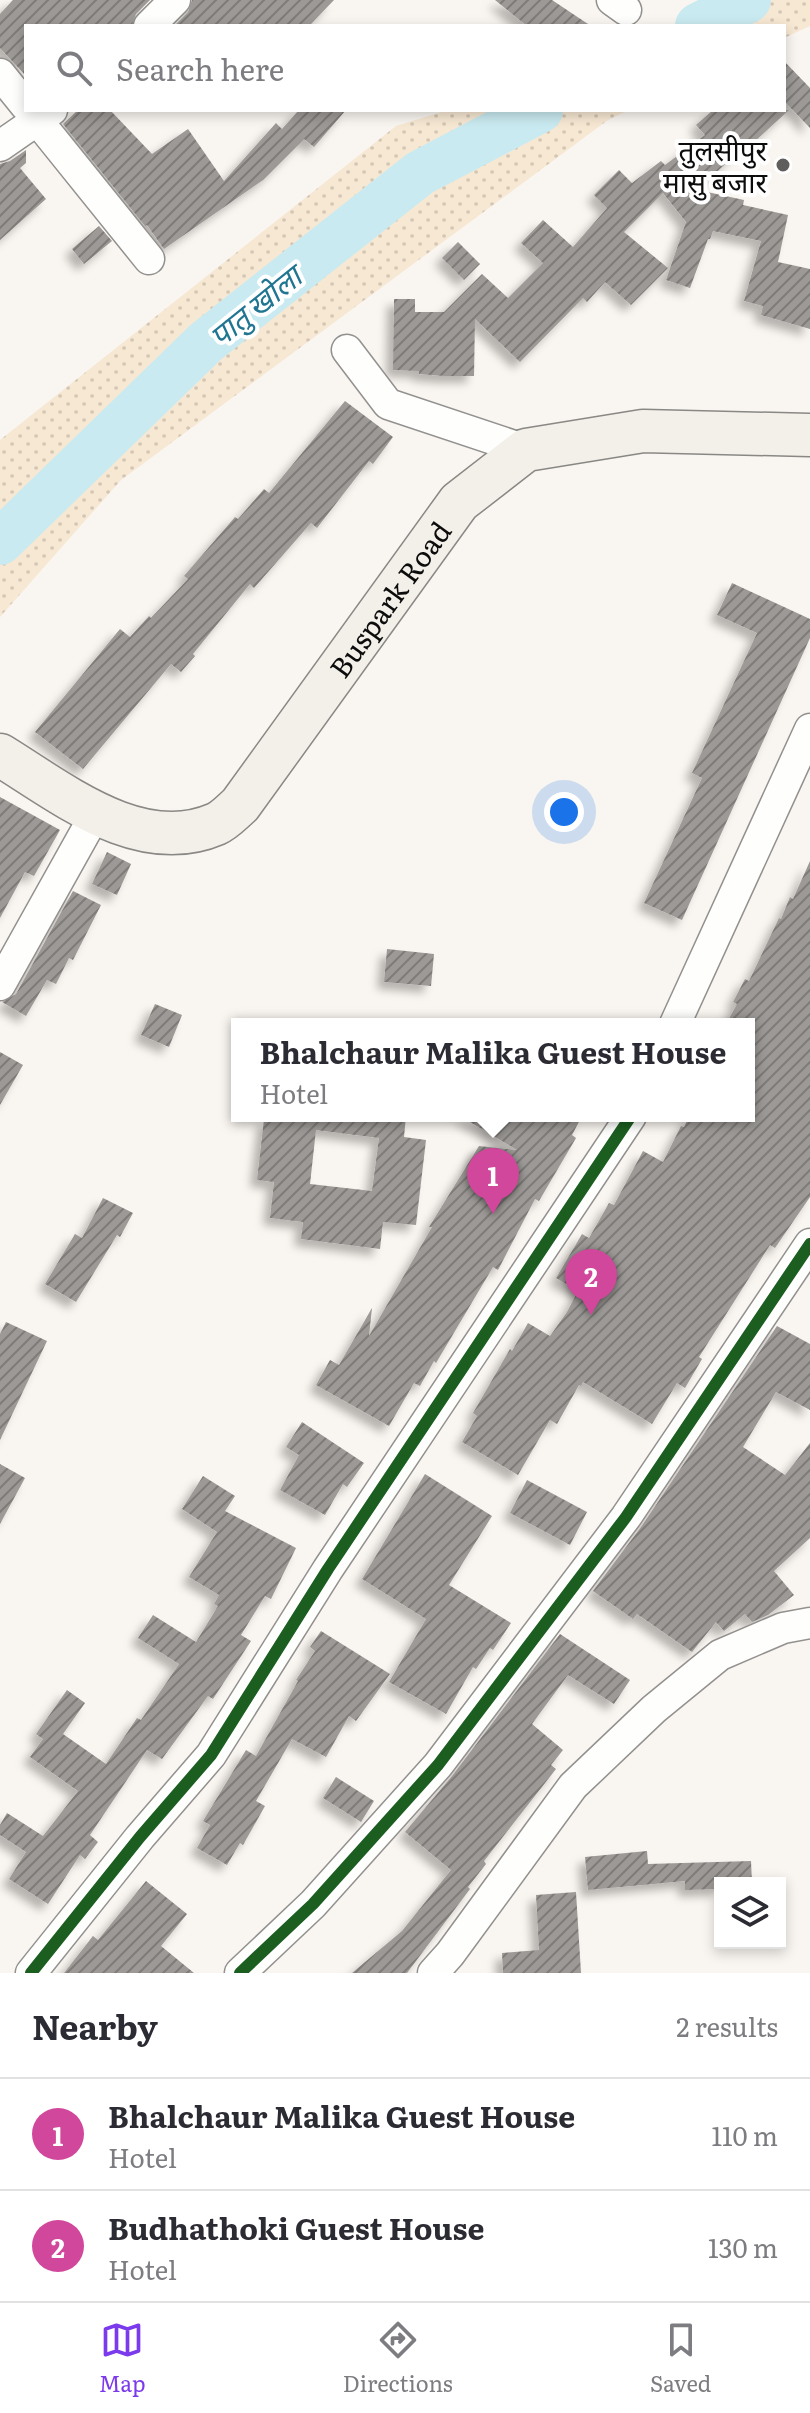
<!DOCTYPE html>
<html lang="en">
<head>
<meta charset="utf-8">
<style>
  :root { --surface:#fff; --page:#f7f7f7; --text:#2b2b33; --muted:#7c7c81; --line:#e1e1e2; --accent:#7c3aed }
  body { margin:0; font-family:Literata,"Noto Sans Devanagari",serif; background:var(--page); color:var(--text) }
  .controls { position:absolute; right:24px; bottom:24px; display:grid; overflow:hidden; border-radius:0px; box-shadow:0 4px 12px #0003 }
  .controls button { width:72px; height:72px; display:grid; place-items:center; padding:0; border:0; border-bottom:2px solid var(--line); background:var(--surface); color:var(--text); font:40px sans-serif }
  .you { position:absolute; left:564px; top:812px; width:28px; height:28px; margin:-20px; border:6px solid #fff; border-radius:50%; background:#1a73e8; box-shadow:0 0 0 12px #1a73e833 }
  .badge { display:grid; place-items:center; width:52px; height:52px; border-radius:50%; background:var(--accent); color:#fff; font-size:26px; font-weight:700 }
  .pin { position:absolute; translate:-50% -66px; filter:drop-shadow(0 2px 4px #0008) }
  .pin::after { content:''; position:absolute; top:42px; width:28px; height:24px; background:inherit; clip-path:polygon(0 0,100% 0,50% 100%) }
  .popup { position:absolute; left:231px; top:1018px; width:524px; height:104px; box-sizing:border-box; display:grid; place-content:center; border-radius:0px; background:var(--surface); filter:drop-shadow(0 2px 6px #0005); font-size:26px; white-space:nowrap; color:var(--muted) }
  .popup b { font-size:30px; color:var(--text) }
  .popup::after { content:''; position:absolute; left:50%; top:100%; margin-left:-16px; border:16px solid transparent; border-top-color:var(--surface) }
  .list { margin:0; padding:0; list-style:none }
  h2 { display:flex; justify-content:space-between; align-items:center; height:104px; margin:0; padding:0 32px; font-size:34px }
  h2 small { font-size:26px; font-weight:400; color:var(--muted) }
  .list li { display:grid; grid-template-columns:52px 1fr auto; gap:24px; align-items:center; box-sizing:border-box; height:112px; padding:0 32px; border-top:2px solid var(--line) }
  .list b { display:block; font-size:30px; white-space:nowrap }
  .list p { margin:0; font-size:26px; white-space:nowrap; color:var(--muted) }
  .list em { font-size:26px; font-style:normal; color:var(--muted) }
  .icon { flex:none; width:44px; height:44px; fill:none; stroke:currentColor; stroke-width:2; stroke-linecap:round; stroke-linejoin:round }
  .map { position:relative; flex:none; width:810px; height:1973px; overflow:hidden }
  .search { position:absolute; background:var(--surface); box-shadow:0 4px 12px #0003; left:24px; right:24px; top:24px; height:88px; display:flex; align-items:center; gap:20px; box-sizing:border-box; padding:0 28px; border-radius:0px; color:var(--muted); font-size:30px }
  .sheet { height:328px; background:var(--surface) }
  nav { display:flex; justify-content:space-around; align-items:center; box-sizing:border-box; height:112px; border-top:2px solid var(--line); background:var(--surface); font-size:22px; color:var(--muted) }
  nav a { display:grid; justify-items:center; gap:4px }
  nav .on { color:var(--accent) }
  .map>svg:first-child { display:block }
  .sand { fill:url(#sand-dots) }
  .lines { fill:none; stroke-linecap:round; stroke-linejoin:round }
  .river { stroke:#c9eaf0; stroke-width:46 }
  .building { fill:url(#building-hatch); fill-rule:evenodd; filter:url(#shadow) }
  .street-casing { stroke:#93918f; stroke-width:33 }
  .secondary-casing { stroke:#898885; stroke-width:45 }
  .street { stroke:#fefefd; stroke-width:30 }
  .secondary { stroke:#f3f0e9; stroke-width:42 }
  .cycleway-casing { stroke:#fff; stroke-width:17 }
  .cycleway { stroke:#1b5e20; stroke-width:12 }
  .poi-dot { fill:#5f5e5c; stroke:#fff; stroke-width:3 }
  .labels { text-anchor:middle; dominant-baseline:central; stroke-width:8; stroke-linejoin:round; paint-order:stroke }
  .poi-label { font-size:28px; fill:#0c0c0c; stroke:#fff; text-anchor:end }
  .street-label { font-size:28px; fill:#0c0c0c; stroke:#fff }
  .water-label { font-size:30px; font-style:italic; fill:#207692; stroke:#fff }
</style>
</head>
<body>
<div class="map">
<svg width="810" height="1973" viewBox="0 0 810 1973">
  <defs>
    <pattern id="sand-dots" width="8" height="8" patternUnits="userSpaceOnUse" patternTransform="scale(2)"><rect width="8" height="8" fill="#f7e8d3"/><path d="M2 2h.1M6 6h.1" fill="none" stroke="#d3c6b4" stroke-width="1.8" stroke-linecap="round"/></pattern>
    <pattern id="building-hatch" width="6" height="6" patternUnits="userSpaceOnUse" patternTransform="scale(2)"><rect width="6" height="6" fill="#9c9996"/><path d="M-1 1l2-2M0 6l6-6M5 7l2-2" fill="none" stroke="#7e7b79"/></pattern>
    <filter id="shadow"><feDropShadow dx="-7" dy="7" stdDeviation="4" flood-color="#0004"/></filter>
  </defs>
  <rect width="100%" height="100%" fill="#f9f5f0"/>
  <path class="sand" d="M718,0H810V26L784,38V26H671Z
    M448,110H629L608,120L121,480L0,617V440L396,126Z"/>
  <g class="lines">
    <path class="river" d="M698,26L748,0
      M0,542L206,342L420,173L540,110"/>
  </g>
  <path class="building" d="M13,0H150L136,14L132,26H26V76L0,48V14Z
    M192,0H334L309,26H174L188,12Z
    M495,0H552L591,26H527Z
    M784,61L810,88V128L784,101Z
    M78,110H110L152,154L188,129L224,181L276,123L282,129L299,110H346L314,147L304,139L263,180L164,249L147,225L145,226L63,124Z
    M713,110H789L752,144L749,141L698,190L744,200L743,205L788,215L778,262L810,269V329L761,315L763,306L744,301L761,241L713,231L710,239H708L690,288L666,280L686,222L663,193L624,232L668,268L631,305L605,282L587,302L583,298L520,362L475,319L474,376H444L419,374V371L393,370L394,299H415V312H444L482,274L508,298L543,263L521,243L543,220L573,247L607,208L594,195L619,170L632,183L661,161L665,165L705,135L696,125Z
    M26,150V163L20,168L46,199L0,240V164L10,161Z
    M99,226L112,241L84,264L72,249Z
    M458,242L480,264L464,280L442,258Z
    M345,401L393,437L373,464L369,461L317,528L311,523L254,588L250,584L193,654L195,656L181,672L171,664L83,769L35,732L120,629L130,637L149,616L151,618L188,579L184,576L235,517L238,519L264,489L269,493Z
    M732,583L810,619V638L682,920L644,903L702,778L692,773L757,633L717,615Z
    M0,797L60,830L34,876L25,872L0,918Z
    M107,852L131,864L117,895L92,884Z
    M810,861V1197L775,1248L770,1245L699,1357L702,1359L685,1388L677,1383L652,1424L583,1382L581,1386L579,1385L557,1424L550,1420L518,1475L462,1442L477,1416L473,1413L510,1349L512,1351L528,1323L550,1336L567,1312L578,1291L556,1278L582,1234L589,1238L609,1203L614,1205L643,1151L663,1162L681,1126L684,1127L689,1116H749V1024H726L737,1004L733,1002L745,979L749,981L779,918L781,919L790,897L793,899Z
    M73,891L101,905L73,960L69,958L56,984L47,980L26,1016L2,1002L16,994Z
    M387,949L434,954L431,986L384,982Z
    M155,1004L182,1015L169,1047L141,1035Z
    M0,1052L23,1065L0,1105Z
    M282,1116H406L404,1137L426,1140L416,1225L383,1222L380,1249L301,1239L303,1222L270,1218L274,1182L257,1180L264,1119L282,1121ZM316,1130L379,1138L372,1191L310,1184Z
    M460,1116H582L572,1135L576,1138L539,1201L535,1199L498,1270L493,1267L436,1363L434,1361L420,1386L414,1383L389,1426L316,1385L330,1360L339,1365L372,1308L369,1336L432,1227H429L479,1146L517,1150Z
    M103,1198L133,1213L120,1237L117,1235L76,1302L45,1284L75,1234L82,1238Z
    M6,1322L47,1341L0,1440V1334Z
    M777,1326L810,1344V1410L776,1392L743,1447L785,1475L810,1443V1538L774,1571L794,1595L768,1615L752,1622L745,1614L724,1631L716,1622L692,1652L637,1614L633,1619L593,1591L641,1527Z
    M302,1422L364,1463L347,1487L343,1484L325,1515L280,1490L299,1455L286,1447Z
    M0,1464L25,1478L0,1524Z
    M425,1474L492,1516L449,1585L511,1623L493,1650L490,1648L476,1669L473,1667L446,1714L389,1682L426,1619L362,1579Z
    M203,1476L235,1496L225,1511L296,1548L271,1599L265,1596L241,1635L251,1641L213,1699L208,1696L162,1759L147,1750L90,1835L98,1842L85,1859L80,1855L48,1904L9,1879L26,1852L0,1835V1825L7,1813L43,1836L78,1791L30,1757L43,1739L36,1734L67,1690L85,1703L63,1734L106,1764L137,1718L141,1720L179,1664L138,1638L153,1615L196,1642L218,1606L214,1604L219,1595L189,1577L217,1532L182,1509Z
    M527,1480L587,1512L570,1545L510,1513Z
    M321,1631L390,1674L356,1721L349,1716L326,1757L292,1739L256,1801L265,1806L243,1845L240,1843L227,1865L197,1848L210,1825L203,1821L246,1750L256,1756L298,1681L296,1680L315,1651L310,1647Z
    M560,1634L630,1680L614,1704L568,1675L532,1724L563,1750L551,1765L556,1769L484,1861L486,1864L468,1887L470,1889L407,1973H352L402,1931L451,1870L405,1832L452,1776Z
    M336,1777L374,1801L361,1822L323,1798Z
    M647,1851L648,1864L751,1861L752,1883H720V1889L685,1890V1881L588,1890L585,1857Z
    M146,1881L187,1914L161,1946L194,1973H64L93,1936L98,1940Z
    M576,1892L581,1973H503L502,1953L539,1950L536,1895Z"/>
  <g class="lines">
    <defs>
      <path id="street" d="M612,0L626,10
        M149,26L175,0
        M0,74L26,106
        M29,110L149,259
        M0,146L52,110
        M347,350L388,404L526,450
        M0,985L96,813
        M675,1024L810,729
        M31,1973L140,1837L211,1755L328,1569L631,1116
        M240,1973L313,1904L438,1765L626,1517L810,1244
        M433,1973L450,1954L573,1786L654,1709L720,1655L783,1628L810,1623"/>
      <g id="secondary">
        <path id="s1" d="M0,755C62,793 140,857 216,824C225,820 233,811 240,805L459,502L526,450L643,431L810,435"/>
      </g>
    </defs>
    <use href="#street" class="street-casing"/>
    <use href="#secondary" class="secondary-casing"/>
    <use href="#street" class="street"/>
    <use href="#secondary" class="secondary"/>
    <defs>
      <path id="cycleway" d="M31,1973L140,1837L211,1755L328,1569L631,1116
        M240,1973L313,1904L438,1765L626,1517L810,1244"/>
    </defs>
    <use href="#cycleway" class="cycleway-casing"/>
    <use href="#cycleway" class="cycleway"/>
  </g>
  <circle class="poi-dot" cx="783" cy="165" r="8"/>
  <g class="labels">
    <g class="poi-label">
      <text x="767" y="149">तुलसीपुर<tspan x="767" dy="32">मासु बजार</tspan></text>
    </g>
    <g class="street-label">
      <text stroke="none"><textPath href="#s1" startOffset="522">Buspark Road</textPath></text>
    </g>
    <g class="water-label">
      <text transform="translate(254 305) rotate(-39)">पातु खोला</text>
    </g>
  </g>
</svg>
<div class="controls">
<button><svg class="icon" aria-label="layers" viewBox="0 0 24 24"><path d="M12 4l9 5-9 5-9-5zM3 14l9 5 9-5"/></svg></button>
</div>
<div class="you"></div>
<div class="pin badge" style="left:493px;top:1214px;background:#d1479c">1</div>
<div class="popup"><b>Bhalchaur Malika Guest House</b>Hotel</div>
<div class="pin badge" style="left:591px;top:1315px;background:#d1479c">2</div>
<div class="search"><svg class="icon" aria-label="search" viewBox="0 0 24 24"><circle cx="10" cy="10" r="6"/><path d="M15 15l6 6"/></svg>Search here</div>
</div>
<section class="sheet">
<h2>Nearby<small>2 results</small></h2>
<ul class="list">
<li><span class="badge" style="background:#d1479c">1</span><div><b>Bhalchaur Malika Guest House</b><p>Hotel</p></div><em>110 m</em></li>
<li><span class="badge" style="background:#d1479c">2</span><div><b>Budhathoki Guest House</b><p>Hotel</p></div><em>130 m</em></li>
</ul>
</section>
<nav>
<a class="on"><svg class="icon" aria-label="map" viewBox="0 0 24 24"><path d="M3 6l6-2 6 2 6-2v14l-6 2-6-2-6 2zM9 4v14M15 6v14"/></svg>Map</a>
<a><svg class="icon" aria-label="directions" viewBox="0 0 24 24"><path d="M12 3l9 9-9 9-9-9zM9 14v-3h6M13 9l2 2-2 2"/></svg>Directions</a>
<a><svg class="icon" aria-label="saved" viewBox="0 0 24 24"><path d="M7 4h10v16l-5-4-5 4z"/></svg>Saved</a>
</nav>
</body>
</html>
